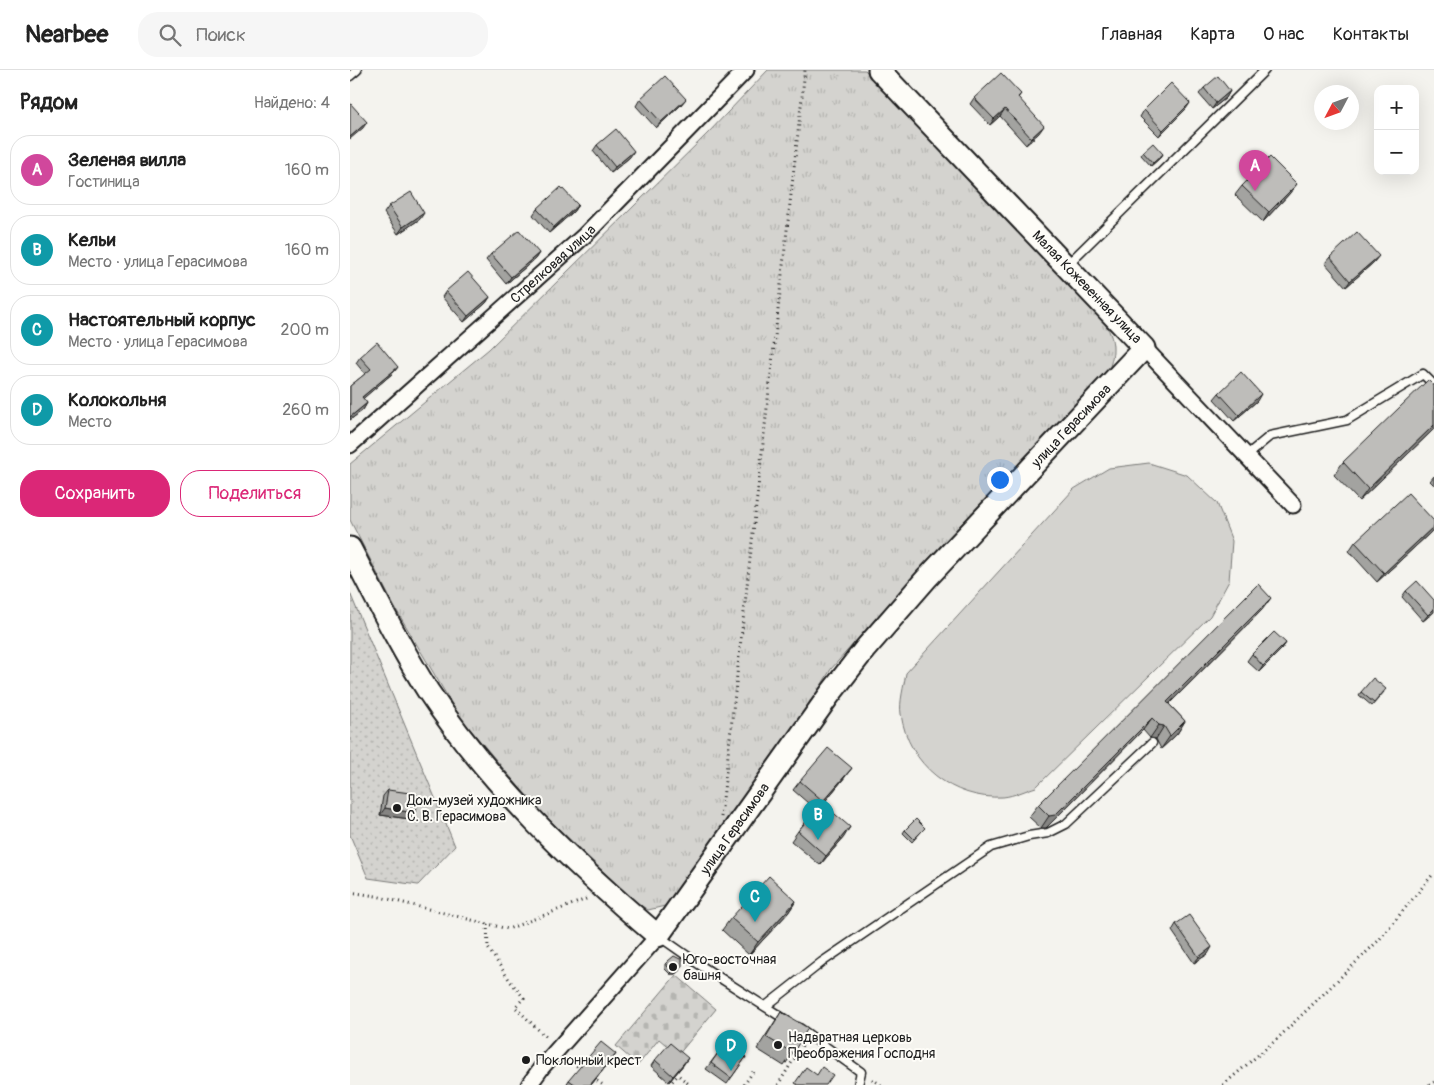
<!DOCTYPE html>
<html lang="ru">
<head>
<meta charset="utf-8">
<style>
  :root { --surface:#fff; --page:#f6f6f6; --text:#222; --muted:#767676; --line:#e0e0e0; --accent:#db2777 }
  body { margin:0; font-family:Pangolin,sans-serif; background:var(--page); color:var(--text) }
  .controls { position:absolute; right:15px; top:15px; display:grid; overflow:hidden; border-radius:10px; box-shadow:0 5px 20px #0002 }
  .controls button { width:45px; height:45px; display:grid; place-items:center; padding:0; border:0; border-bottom:1px solid var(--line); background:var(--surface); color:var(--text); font:25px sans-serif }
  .compass { position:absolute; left:964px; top:15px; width:45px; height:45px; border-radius:50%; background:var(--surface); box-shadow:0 5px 20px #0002; rotate:229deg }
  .you { position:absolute; left:649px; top:409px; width:18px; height:18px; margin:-12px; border:4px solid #fff; border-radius:50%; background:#1a73e8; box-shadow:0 0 0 8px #1a73e833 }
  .badge { display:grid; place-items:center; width:32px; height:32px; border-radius:50%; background:var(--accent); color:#fff; font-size:16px; font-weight:700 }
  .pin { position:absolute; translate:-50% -41px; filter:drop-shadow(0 1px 2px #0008) }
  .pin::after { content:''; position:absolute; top:26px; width:18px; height:15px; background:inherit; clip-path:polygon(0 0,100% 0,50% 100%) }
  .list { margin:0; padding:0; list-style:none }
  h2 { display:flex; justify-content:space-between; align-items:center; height:65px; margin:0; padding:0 20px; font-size:21px }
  h2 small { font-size:16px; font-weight:400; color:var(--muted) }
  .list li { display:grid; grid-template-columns:32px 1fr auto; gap:15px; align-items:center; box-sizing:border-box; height:70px; margin:0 10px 10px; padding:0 10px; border:1px solid var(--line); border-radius:20px }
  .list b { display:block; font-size:19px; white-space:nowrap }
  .list p { margin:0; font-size:16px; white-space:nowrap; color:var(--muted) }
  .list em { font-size:16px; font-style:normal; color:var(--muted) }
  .actions { display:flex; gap:10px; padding:15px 20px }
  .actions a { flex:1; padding:11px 0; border:1px solid var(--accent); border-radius:20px; text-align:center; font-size:18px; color:var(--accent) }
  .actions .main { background:var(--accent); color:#fff }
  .icon { flex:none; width:28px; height:28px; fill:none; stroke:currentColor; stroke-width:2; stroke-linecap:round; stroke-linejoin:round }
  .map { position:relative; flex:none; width:1084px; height:1015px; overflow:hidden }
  header { display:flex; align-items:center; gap:30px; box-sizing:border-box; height:70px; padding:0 25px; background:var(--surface); border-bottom:1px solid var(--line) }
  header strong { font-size:24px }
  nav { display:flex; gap:28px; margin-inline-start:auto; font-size:18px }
  .search { width:350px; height:45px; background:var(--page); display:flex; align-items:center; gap:12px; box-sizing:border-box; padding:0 18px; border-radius:20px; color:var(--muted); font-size:19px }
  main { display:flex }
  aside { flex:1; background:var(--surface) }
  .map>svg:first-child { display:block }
  .grass { fill:url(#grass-tufts); stroke:#787876 }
  .cemetery { fill:url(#cemetery-stones); stroke:#787876 }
  .park { fill:url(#park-dots); stroke:#787876 }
  .pitch { fill:#d4d3cf; stroke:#787876 }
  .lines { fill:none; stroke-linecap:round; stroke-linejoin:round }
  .lane-casing { stroke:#1c1c1c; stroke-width:11 }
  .street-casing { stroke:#1c1c1c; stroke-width:19 }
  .secondary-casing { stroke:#1c1c1c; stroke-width:25 }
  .path { stroke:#1c1c1c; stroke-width:3; stroke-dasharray:1 4; stroke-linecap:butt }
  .lane { stroke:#fdfcf7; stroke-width:8 }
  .street { stroke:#fdfcf7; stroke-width:15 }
  .secondary { stroke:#fdfcf7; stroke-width:21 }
  .wall { fill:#a3a3a0; stroke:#1c1c1c }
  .shaded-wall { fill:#858482; stroke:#1c1c1c }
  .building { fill:#bebdba; stroke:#1c1c1c }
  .poi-dot { fill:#1c1c1c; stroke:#fdfcf7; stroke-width:2 }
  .labels { text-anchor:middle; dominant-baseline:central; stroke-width:4; stroke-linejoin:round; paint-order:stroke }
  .street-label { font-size:14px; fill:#1c1c1c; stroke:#fdfcf7 }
  .poi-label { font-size:14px; fill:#1c1c1c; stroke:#fdfcf7; text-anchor:start }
</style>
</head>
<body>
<header>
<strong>Nearbee</strong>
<div class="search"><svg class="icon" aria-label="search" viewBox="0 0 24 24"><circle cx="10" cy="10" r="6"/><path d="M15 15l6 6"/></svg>Поиск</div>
<nav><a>Главная</a><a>Карта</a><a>О нас</a><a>Контакты</a></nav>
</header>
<main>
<aside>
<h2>Рядом<small>Найдено: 4</small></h2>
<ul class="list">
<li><span class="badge" style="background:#d1479c">A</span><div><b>Зеленая вилла</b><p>Гостиница</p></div><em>160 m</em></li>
<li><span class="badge" style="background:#0f9aa8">B</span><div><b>Кельи</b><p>Место · улица Герасимова</p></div><em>160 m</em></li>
<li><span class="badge" style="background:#0f9aa8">C</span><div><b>Настоятельный корпус</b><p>Место · улица Герасимова</p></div><em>200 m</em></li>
<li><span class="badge" style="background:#0f9aa8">D</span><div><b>Колокольня</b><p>Место</p></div><em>260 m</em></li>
</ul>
<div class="actions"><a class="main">Сохранить</a><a>Поделиться</a></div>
</aside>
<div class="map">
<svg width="1084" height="1015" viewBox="0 0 1084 1015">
  <defs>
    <pattern id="grass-tufts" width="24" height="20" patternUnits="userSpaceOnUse" patternTransform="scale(1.25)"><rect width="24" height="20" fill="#d4d3cf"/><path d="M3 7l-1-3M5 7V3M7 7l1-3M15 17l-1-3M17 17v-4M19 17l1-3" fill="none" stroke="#b5b5b1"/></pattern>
    <pattern id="cemetery-stones" width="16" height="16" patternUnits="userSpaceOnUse" patternTransform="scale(1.25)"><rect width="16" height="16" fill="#d4d3cf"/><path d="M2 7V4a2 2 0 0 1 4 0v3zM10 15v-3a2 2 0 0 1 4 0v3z" fill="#b5b5b1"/></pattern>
    <pattern id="park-dots" width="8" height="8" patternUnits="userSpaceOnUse" patternTransform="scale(1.25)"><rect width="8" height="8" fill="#d4d3cf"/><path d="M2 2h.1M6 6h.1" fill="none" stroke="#b5b5b1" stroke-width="1.8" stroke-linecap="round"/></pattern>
  </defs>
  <rect width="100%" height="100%" fill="#f4f3ee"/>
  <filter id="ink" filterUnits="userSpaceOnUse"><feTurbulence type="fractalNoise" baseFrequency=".02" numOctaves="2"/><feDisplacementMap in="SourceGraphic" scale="10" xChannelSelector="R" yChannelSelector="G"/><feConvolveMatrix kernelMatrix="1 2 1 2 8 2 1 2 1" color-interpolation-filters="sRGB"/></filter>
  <g filter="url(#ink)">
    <path class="grass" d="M418,0H515L744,237C761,261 769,273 758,302L591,475L481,599L450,651L331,819L315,836L298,840L283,830L184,735L109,646L44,536L0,450V394L139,279L358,63Z"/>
    <path class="cemetery" d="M326,905L366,939L328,985L309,969L288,995L266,976Z"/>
    <path class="park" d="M0,523L105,776L68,815L18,808L0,765Z"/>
    <path class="pitch" d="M799,393L837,405L867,433L882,471L879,511L860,546L686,717C676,720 664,726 653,727C603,730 558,695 551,644C549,632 554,616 556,603L724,419L759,398Z"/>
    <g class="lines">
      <defs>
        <path id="lane" d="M0,6L7,0
          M717,195L915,0
          M897,385L920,366L997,350L1073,304L1084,315
          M310,867L353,897L436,950
          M416,936L472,892L641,777L679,766L698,763L716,754L802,673
          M448,957L511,1002L508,1015"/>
        <g id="street">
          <path d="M794,278L943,435"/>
          <path id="s1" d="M0,375L235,165L396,0"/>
          <path d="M179,1015L192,997L308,866"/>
        </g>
        <g id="secondary">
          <path id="s2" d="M0,478C25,526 49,576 78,621C140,714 223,794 308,866L480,624L515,579L576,509L794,278L529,0"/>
        </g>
      </defs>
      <use href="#lane" class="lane-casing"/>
      <use href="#street" class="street-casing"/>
      <use href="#secondary" class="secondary-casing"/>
      <path class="path" d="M371,747L455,0
        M0,822L26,826L158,859L239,828
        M137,854L138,878L160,911L174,928L165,937L198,969
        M219,989L230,999
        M243,1008L253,1015
        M522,1009L531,1015
        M319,1015L328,1005L340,1015
        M394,1015L405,999
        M428,1015L453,974
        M873,1015L926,970L1029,870L1084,803
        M1079,1015L1084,1012"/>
      <use href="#lane" class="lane"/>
      <use href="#street" class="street"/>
      <use href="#secondary" class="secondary"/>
    </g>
    <path class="wall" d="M854,18L880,21L876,28L862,39L849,24Z
      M671,24L668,28L689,63L676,75L650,46L640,55L620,34L624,28Z
      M290,29L331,35L306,58L286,36Z
      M836,39L809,66L790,47L794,40Z
      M247,75L280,87L261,103L243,81Z
      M793,82L813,84L811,87L801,96L791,85Z
      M892,116L940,123L913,152L885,125Z
      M228,135L223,142L199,163L183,145L187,139Z
      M39,136L70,149L48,164L34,143Z
      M189,183L185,189L156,214L136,190L141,184Z
      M980,187L1024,192L996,217L975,193Z
      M96,221L140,227L136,233L114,252L92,227Z
      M10,287L48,297L43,303L13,328L17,333L13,340L0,350V316L15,304L6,293Z
      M1084,316V359L1009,431L984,405L993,392Z
      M869,323L907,331L884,351L864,329Z
      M1084,406V415L1080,411Z
      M1084,451V458L1080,463L1027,512L999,481L1005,472Z
      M1056,521L1084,542L1073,551L1052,527Z
      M912,540L819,634L835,651L827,664L811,679L806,669L800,668L793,660L696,758H691L679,747L688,735Z
      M936,573L931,580L909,602L897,591L902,584Z
      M1011,622H1034L1022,636L1009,625Z
      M495,707L473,734L494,767L470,795L441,771L448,761L466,740L443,720L450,711Z
      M38,720L65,743L60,749L30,745L33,726Z
      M555,760L572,761L562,772L553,763Z
      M446,831L438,843L399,885L372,860L381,848Z
      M826,854L858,884L844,893L822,861Z
      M318,891L332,898L329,901L325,904H320L315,899V894Z
      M431,942L443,983L434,996L407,979Z
      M376,972L396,987L377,1014L356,999Z
      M266,984L241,1015H216L219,1010Z
      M305,990L334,994L319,1012L301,996Z"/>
    <path class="shaded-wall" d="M880,21L876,28L862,39L866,33Z
      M336,29L331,35L306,58L311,52Z
      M840,33L836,39L809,66L813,60Z
      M655,39L650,46L640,55L644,49Z
      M17,52L13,58L0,69V67Z
      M694,56L689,63L676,75L681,68Z
      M284,81L280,87L261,103L265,97Z
      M813,84L811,87L801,96L803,93Z
      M947,114L940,123L913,152L919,142Z
      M228,135L223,142L199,163L204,157Z
      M74,143L70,149L48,164L53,157Z
      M189,183L185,189L156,214L161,207Z
      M1029,186L1024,192L996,217L1000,211Z
      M140,227L136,233L114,252L118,246Z
      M48,297L43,303L8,333L12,327Z
      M911,324L907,331L884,351L889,345Z
      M17,333L13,340L0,350V347Z
      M1084,355V359L1009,431L1018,419Z
      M1084,456V458L1080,463L1027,512L1034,503Z
      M921,528L912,540L808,645L817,632Z
      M1084,539V542L1073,551L1078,545Z
      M936,573L931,580L909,602L913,596Z
      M802,648L793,660L696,758H691L699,746Z
      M835,651L827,664L811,679L820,666Z
      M809,655L814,656L806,669L800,668Z
      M502,698L495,707L467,741L473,731Z
      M35,738L65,743L60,749L30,745Z
      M500,757L494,767L470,795L476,786Z
      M446,831L438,843L399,885L408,872Z
      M862,877L858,884L844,893L849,887Z
      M332,898L329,901L325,904H320L323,901Z
      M266,984L241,1015H240Z
      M338,988L334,994L319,1012L323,1006Z"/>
    <path class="building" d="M651,3L671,24L668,27L694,56L681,68L655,39L644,49L624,28Z
      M315,6L336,29L311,52L290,29Z
      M868,6L880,21L866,33L854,18Z
      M821,13L840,33L813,60L794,40Z
      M0,33L17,52L0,67Z
      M266,59L284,81L265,97L247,75Z
      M803,73L813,84L803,93L793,82Z
      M920,87L947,114L919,142L892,116Z
      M211,117L228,135L204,157L187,139Z
      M61,122L74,143L53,157L39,136Z
      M169,160L189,183L161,207L141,184Z
      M1007,162L1029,186L1000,211L980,187Z
      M118,202L140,227L118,246L96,221Z
      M27,272L48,297L12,327L17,333L0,347V316L21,299L10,287Z
      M891,302L911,324L889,345L869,323Z
      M1078,310L1084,316V355L1018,419L993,392Z
      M1058,423L1084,451V456L1034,503L1005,472Z
      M1067,511L1084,530V539L1078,545L1056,521Z
      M908,514L921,528L817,632L835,651L820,666L814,656L809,655L802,648L705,745L699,746L688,735Z
      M924,562L936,573L913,596L902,584Z
      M1023,608L1036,619L1024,633L1011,622Z
      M478,678L502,698L473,731L450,711Z
      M38,720L67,724L65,743L35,738Z
      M472,733L500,757L476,786L448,761Z
      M566,749L575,758L564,769L555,760Z
      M419,806L446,831L408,872L381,848Z
      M839,845L862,877L849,887L826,854Z
      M324,886L332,890V898L328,901H323L317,896L318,891Z
      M431,942L458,958L443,983L416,967Z
      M251,972L266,984L240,1015H226L219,1010Z
      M376,972L396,987L381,1008L361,993Z
      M320,973L338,988L323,1006L305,990Z
      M456,997L467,1005L472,997L483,1005L476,1015H448L445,1013Z"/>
  </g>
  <g class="poi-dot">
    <circle cx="47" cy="738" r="5"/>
    <circle cx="323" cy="897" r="5"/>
    <circle cx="428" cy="975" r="5"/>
    <circle cx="176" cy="990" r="5"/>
  </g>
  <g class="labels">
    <g class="street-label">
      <text stroke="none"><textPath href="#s1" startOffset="272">Стрелковая улица</textPath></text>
      <text transform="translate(737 217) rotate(46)">Малая Кожевенная улица</text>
      <text stroke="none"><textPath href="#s2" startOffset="1158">улица Герасимова</textPath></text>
      <text stroke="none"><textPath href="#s2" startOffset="632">улица Герасимова</textPath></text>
    </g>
    <g class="poi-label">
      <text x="57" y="730">Дом-музей художника<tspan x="57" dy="16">С. В. Герасимова</tspan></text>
      <text x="333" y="889">Юго-восточная<tspan x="333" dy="16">башня</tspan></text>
      <text x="438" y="967">Надвратная церковь<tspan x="438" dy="16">Преображения Господня</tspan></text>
      <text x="186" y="990">Поклонный крест</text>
    </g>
  </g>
</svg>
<div class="controls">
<button>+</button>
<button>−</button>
</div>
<svg class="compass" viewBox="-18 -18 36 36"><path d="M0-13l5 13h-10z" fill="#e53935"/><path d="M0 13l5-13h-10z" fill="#767676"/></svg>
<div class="you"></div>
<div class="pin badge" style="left:905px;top:121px;background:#d1479c">A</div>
<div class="pin badge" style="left:468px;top:770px;background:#0f9aa8">B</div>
<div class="pin badge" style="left:405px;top:852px;background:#0f9aa8">C</div>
<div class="pin badge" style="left:381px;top:1001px;background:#0f9aa8">D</div>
</div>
</main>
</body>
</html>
